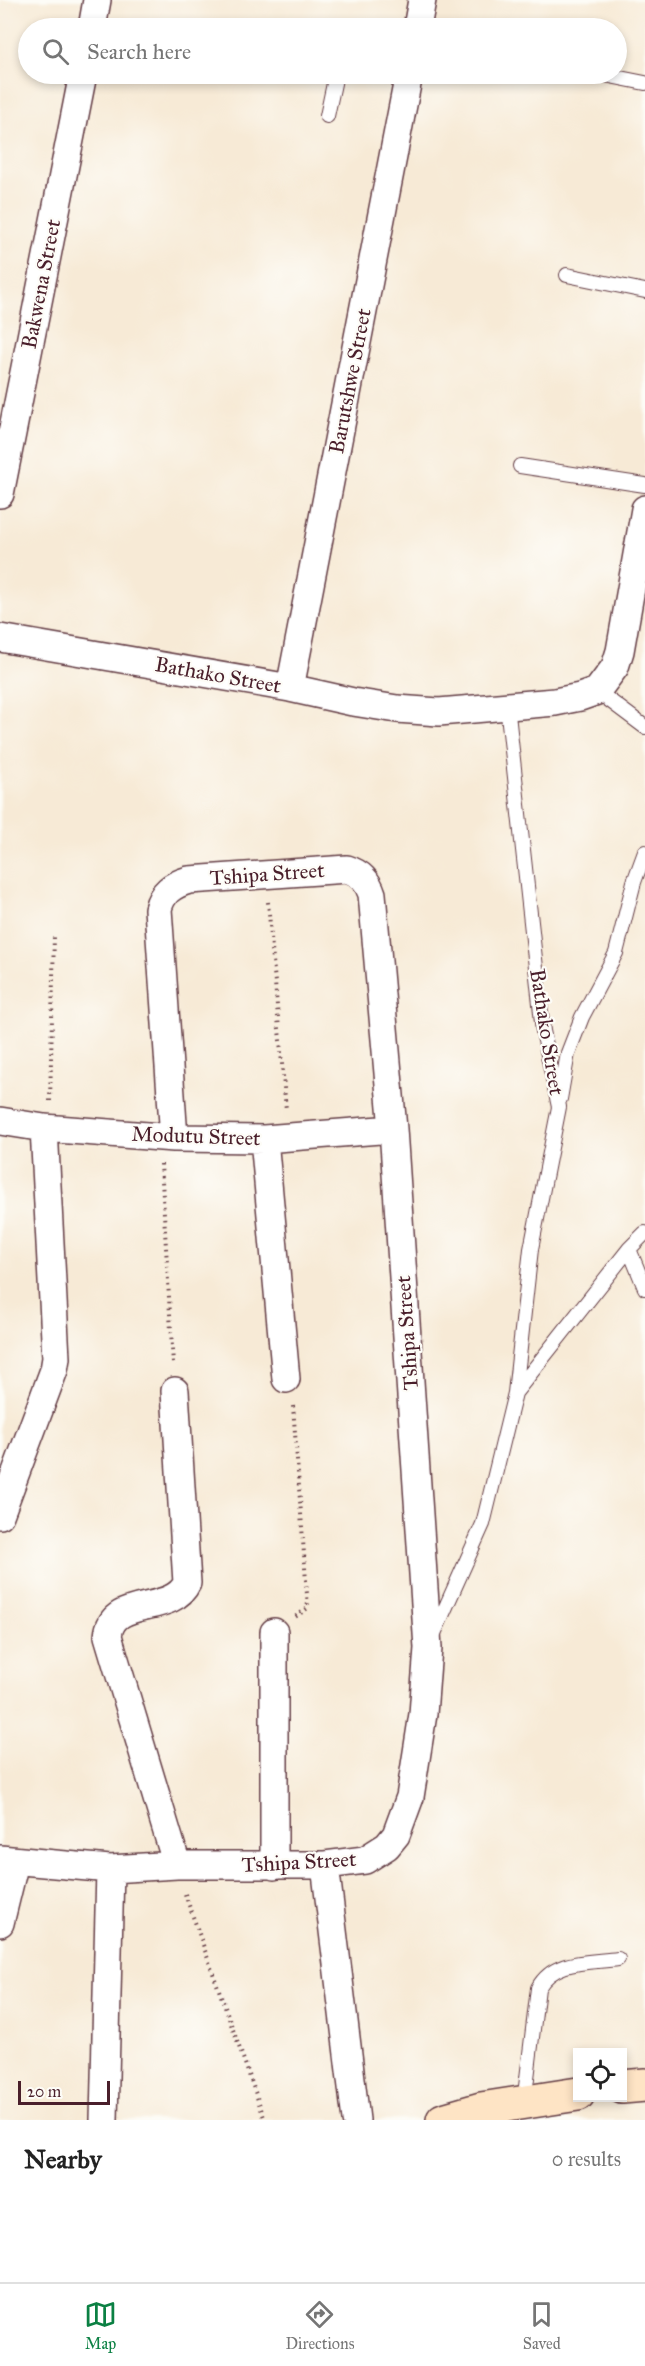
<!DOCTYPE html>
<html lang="en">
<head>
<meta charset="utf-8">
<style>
  :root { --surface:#fff; --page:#f6f6f6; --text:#222; --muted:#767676; --line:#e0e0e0; --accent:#0b8043 }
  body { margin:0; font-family:"IM FELL Great Primer",serif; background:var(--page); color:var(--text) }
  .controls { position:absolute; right:18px; bottom:18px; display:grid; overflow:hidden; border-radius:0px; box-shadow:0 3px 9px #0003 }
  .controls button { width:54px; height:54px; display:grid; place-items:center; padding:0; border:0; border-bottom:2px solid var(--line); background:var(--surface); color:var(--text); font:30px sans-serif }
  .scale { position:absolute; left:18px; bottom:15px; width:92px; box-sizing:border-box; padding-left:6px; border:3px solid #4a1f2b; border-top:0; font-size:16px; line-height:21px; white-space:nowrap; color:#4a1f2b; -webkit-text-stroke:4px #fdfcf7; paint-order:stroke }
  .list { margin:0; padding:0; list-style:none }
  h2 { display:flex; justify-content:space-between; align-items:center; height:78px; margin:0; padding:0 24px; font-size:26px }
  h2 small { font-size:20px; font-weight:400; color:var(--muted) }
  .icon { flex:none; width:33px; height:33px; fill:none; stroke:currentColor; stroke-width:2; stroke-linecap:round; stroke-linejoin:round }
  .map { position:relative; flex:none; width:645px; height:2120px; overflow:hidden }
  .search { position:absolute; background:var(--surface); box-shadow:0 3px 9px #0003; left:18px; right:18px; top:18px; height:66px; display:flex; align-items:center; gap:15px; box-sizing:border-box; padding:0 21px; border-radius:33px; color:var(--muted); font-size:22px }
  .sheet { height:162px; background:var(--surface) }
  nav { display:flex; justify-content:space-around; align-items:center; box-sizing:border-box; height:84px; border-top:2px solid var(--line); background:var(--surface); font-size:16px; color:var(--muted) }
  nav a { display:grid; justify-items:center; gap:3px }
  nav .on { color:var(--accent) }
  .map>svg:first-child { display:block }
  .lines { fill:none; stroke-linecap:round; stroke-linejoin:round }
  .lane-casing { stroke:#643d45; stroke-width:16 }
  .street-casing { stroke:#643d45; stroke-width:30 }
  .secondary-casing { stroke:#643d45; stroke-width:36 }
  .path { stroke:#643d45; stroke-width:4; stroke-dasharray:1.5 4.5; stroke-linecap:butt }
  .lane { stroke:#fff; stroke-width:14 }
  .street { stroke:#fff; stroke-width:27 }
  .secondary { stroke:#fee4c5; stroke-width:33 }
  .labels { text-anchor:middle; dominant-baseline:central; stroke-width:4.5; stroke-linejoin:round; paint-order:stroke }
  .street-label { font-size:21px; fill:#4a1f2b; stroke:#fdfcf7 }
</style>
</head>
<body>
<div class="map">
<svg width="645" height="2120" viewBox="0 0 645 2120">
  <rect width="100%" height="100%" fill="#fdfcf7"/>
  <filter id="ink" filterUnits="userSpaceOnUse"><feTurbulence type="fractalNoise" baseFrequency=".0167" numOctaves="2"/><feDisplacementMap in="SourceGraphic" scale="12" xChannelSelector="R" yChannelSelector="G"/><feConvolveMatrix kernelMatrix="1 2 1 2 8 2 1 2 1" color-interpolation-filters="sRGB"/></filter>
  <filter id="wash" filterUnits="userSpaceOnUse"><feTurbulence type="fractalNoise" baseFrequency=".008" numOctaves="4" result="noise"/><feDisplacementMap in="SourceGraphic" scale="24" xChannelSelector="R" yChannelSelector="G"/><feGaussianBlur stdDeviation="1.35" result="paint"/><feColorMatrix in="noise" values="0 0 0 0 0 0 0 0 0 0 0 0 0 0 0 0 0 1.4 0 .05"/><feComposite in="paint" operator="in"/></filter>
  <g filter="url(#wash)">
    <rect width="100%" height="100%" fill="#f7ead6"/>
  </g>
  <g filter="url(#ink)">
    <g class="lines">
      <defs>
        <path id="lane" d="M605,75L645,83
          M327,116L336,74
          M567,275L645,291
          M520,466L645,485
          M597,691L645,727
          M507,705L543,1031L559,1107L531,1249L515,1393
          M560,1099L568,1053L582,1017L616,953L634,882L645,852
          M629,1249L645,1288
          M432,1638L483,1524L515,1393L629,1249L645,1233
          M524,2103L538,1988C554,1959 588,1963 618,1959"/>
        <path id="street" d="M92,28L97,0
          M417,28L422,0
          M0,494L83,74
          M0,638L290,688L353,702L397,709L439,712L555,702L580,697L597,691L615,667L620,651L645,509
          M290,688L409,74
          M0,1121L44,1128L174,1138L264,1139L393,1129
          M264,1139L286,1379
          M175,1391L187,1583C172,1616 111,1595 108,1636L177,1865
          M0,1515L54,1370L56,1358L44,1128
          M0,1859L110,1869L177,1865H325L365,1860L387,1846L396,1835L410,1797L423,1714L428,1648L393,1129L372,894C368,881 360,873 347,869L189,880C172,885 162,892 158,909L174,1138
          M325,1865L356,2120
          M274,1866V1632
          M0,1923L15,1862
          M104,2120L110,1869"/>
        <path id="secondary" d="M622,2087L645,2085
          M443,2120L481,2109L578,2094"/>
      </defs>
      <use href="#lane" class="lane-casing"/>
      <use href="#street" class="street-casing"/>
      <use href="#secondary" class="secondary-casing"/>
      <path class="path" d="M268,902L286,1110
        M50,1101L54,936
        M161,1164L173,1364
        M293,1406L308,1608L295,1617
        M185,1894L265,2120"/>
      <use href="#lane" class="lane"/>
      <use href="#street" class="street"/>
      <use href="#secondary" class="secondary"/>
    </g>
  </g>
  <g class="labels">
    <g class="street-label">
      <text transform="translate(41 284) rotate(-79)">Bakwena Street</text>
      <text transform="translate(350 381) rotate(-79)">Barutshwe Street</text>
      <text transform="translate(218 675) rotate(10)">Bathako Street</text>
      <text transform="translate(267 874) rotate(-4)">Tshipa Street</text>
      <text transform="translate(547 1032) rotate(81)">Bathako Street</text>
      <text transform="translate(196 1136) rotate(2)">Modutu Street</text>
      <text transform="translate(407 1333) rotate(-94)">Tshipa Street</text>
      <text transform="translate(299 1862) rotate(-3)">Tshipa Street</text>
    </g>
  </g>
</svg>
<div class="controls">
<button><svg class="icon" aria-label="locate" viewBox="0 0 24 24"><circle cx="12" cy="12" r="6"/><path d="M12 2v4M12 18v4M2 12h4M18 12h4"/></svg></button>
</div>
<div class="scale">20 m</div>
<div class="search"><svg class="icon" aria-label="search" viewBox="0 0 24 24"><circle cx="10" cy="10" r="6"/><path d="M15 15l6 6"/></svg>Search here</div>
</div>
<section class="sheet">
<h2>Nearby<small>0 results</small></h2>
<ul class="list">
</ul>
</section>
<nav>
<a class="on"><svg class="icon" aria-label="map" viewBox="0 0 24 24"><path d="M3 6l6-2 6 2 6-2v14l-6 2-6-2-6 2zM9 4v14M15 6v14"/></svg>Map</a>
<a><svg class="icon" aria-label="directions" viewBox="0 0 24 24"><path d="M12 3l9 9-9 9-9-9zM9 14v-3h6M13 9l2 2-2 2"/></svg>Directions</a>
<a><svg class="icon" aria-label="saved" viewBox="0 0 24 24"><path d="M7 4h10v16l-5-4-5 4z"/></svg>Saved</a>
</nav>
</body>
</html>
